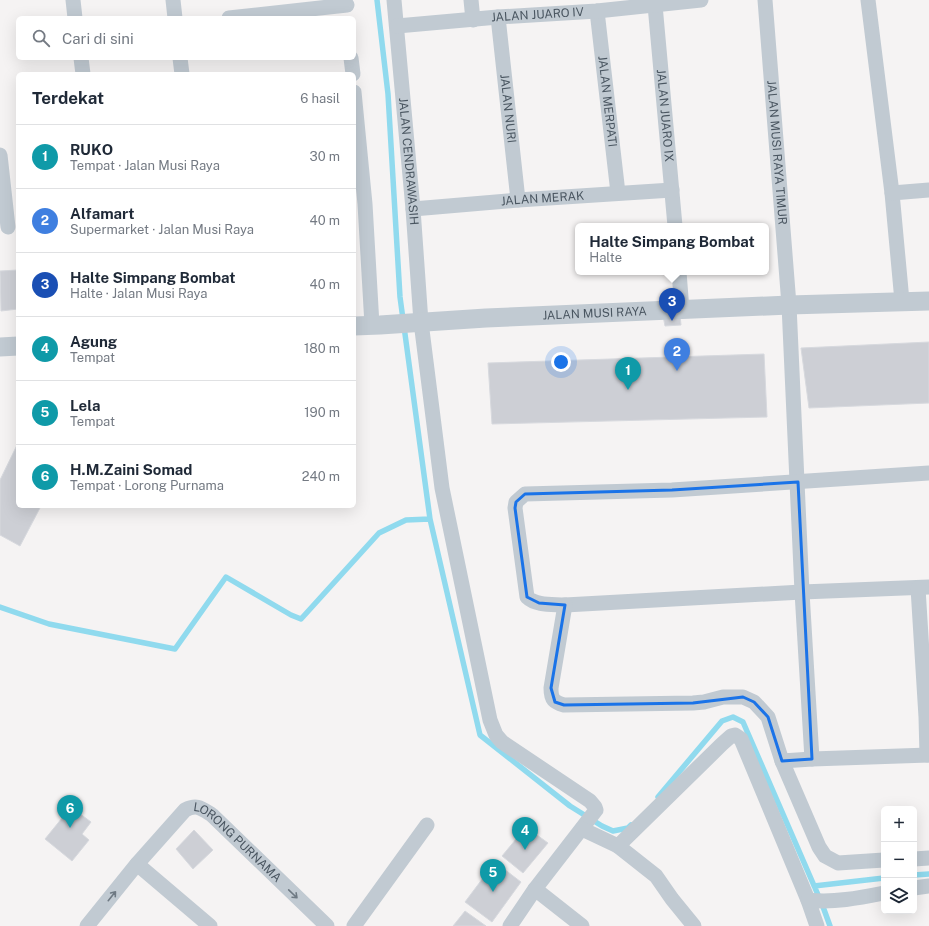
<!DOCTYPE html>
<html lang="id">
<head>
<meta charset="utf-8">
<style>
  :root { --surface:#fff; --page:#f2f2f3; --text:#1f2937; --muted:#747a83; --line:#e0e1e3; --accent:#ea580c }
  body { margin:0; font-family:"Public Sans",sans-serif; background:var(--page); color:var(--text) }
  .controls { position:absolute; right:12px; bottom:12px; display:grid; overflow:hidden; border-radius:6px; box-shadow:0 4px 16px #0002 }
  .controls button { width:36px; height:36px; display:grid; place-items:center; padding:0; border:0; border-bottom:1px solid var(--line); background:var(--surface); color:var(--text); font:20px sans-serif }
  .you { position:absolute; left:561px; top:362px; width:14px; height:14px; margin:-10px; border:3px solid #fff; border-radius:50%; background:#1a73e8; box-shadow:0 0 0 6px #1a73e833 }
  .badge { display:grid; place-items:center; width:26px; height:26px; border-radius:50%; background:var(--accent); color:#fff; font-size:13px; font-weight:700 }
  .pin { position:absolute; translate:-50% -33px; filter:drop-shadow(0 1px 2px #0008) }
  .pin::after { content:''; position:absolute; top:21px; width:14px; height:12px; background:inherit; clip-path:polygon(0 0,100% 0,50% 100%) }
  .popup { position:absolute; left:575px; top:223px; width:194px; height:52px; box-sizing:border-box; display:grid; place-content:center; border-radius:6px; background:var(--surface); filter:drop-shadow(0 1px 3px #0005); font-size:13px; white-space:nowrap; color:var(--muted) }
  .popup b { font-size:15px; color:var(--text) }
  .popup::after { content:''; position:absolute; left:50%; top:100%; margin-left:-8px; border:8px solid transparent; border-top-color:var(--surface) }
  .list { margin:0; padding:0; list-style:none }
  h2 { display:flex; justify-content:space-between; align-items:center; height:52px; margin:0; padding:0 16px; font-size:17px }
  h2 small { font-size:13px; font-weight:400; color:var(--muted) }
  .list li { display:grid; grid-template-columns:26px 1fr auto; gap:12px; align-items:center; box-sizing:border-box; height:64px; padding:0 16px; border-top:1px solid var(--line) }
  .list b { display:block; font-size:15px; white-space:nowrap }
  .list p { margin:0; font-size:13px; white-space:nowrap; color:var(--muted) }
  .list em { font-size:13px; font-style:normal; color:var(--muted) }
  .icon { flex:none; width:22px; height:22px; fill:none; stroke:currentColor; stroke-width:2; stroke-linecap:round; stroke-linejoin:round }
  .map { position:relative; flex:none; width:929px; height:926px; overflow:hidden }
  .search { position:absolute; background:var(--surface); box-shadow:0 4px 16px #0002; left:16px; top:16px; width:340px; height:44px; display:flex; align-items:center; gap:10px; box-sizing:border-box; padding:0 14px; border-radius:6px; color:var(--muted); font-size:15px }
  .panel { position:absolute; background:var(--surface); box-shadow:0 4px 16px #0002; left:16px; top:72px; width:340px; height:436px; border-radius:6px }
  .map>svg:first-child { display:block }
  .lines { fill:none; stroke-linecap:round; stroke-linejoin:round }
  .stream { stroke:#90daee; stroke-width:5.5 }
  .building { fill:#cdcfd5; stroke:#d7d9de }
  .minor { stroke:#c1cad2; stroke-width:15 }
  .tertiary { stroke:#c1cad2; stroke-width:19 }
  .oneway { stroke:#6e7983 }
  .marked { fill:none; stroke:#1a73e8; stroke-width:3; stroke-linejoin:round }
  .labels { text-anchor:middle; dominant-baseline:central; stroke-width:3; stroke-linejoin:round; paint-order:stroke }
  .street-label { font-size:12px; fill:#4a5661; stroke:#fff }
</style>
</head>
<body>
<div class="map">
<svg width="929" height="926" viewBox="0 0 929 926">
  <rect width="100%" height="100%" fill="#f5f3f3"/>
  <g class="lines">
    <path class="stream" d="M377,0L388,94L400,297L430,519L480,735L570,806L602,826L613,831L628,828L631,825
      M0,607L49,624L175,649L226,577L291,615L301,619L379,533L406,520L430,519
      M658,797L722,721L733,717L743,722L822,904L830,926
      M914,875L929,874
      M814,886L884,878"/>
  </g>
  <path class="building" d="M18,270V309L1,311L0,271Z
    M680,315L681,325L665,326L663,316Z
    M929,342V403L809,408L801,348Z
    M764,354L767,417L492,424L488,363Z
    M18,443V506H41L20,546L0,535V480Z
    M71,807L91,822L82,834L89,840L72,861L45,839Z
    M526,827L548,843L523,873L502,856Z
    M194,830L213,850L193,869L176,849Z
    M495,862L521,882L492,922L465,902Z
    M465,911L486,926H453Z"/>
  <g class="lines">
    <g class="minor">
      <path d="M73,0L75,18"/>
      <path d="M173,0L175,18"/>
      <path id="s1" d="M394,0L413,209L421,322L442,488L490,720L496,735L502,742L590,801L595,807L596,810L535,889L510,926"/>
      <path d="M471,0L473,20"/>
      <path id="s2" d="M765,0L789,305L802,592L812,759L929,755"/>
      <path d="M868,0L892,193L902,301"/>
      <path id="s3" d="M655,5L675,226"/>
      <path id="s4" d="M597,11L618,193"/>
      <path id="s5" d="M498,17L518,200"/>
      <path d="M229,18L347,5"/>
      <path id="s6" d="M397,26L498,17L597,11L701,0"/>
      <path d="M81,58L83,74"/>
      <path d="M180,58L182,74"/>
      <path d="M351,58L353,74"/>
      <path d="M354,92L365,204L372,325"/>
      <path d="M0,155L8,227"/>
      <path d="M892,193L929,190"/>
      <path id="s7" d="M413,209L518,200L672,190"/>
      <path d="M679,272L682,310"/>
      <path d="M929,473L672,490L525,494L516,502L515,508L527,597C536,606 553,604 565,605L802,592L929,587"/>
      <path d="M918,588L926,717L927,755"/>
      <path d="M565,605L551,688C551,700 554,702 564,705L693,703L704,702L723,697H743L754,702L768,717L782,761L819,847L825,856L838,863L884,860"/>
      <path d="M782,761L812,759"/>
      <path d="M582,829L618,846L722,744L731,736L735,735L741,739L808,900L817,926"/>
      <path d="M618,846L656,876L672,899L694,926"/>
      <path d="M914,859L929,858"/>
      <path d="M137,864L210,926"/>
      <path d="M914,888L929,886"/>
      <path d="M535,889L582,926"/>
      <path d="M808,900C833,903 859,898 884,893"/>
      <path id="s8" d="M87,926L137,864L185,810C197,804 201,808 212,815L327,926"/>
      <path d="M354,926L427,825"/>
    </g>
    <g class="tertiary">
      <path id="s9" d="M354,326L380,325L486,318L789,305L929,301"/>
      <path d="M0,347L18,346"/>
    </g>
  </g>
  <defs><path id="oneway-shaft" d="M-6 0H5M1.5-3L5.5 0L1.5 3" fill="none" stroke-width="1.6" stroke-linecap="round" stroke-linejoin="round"/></defs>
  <g class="oneway">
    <use href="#oneway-shaft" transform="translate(293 894) rotate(44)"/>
    <use href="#oneway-shaft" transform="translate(112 896) rotate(-51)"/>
  </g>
  <path class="marked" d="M798,482L812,759L782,761L768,717L754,702L743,697L693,703L564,705L555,702L551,688L565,605L539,603L527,597L515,508L516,502L525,494L672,490Z"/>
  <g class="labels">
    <g class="street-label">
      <text stroke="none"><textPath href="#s6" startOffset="141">JALAN JUARO IV</textPath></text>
      <text stroke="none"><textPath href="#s4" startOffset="91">JALAN MERPATI</textPath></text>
      <text stroke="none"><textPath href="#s5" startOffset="92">JALAN NURI</textPath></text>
      <text stroke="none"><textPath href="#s3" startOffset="111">JALAN JUARO IX</textPath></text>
      <text stroke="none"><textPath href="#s2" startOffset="153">JALAN MUSI RAYA TIMUR</textPath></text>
      <text stroke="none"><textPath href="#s1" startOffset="162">JALAN CENDRAWASIH</textPath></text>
      <text stroke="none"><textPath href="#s7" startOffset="130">JALAN MERAK</textPath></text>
      <text stroke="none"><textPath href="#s9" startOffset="241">JALAN MUSI RAYA</textPath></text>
      <text stroke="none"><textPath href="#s8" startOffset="218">LORONG PURNAMA</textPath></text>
    </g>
  </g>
</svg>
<div class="controls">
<button>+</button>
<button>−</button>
<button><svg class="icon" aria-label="layers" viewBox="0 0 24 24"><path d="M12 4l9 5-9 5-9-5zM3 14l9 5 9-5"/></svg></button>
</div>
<div class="you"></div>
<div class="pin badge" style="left:628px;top:390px;background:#0f9aa8">1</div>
<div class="pin badge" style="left:677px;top:371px;background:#3f7fe0">2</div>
<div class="pin badge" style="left:672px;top:321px;background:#1a4fb4">3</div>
<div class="popup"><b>Halte Simpang Bombat</b>Halte</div>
<div class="pin badge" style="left:525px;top:850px;background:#0f9aa8">4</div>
<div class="pin badge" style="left:493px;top:892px;background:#0f9aa8">5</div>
<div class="pin badge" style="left:70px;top:828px;background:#0f9aa8">6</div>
<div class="search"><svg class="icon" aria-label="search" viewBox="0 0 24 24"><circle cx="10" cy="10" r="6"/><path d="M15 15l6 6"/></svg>Cari di sini</div>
<section class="panel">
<h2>Terdekat<small>6 hasil</small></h2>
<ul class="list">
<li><span class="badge" style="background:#0f9aa8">1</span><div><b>RUKO</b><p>Tempat · Jalan Musi Raya</p></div><em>30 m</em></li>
<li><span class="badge" style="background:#3f7fe0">2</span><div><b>Alfamart</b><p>Supermarket · Jalan Musi Raya</p></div><em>40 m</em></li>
<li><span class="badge" style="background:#1a4fb4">3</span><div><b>Halte Simpang Bombat</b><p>Halte · Jalan Musi Raya</p></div><em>40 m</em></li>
<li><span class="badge" style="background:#0f9aa8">4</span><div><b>Agung</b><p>Tempat</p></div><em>180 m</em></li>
<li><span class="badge" style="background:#0f9aa8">5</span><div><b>Lela</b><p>Tempat</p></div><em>190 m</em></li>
<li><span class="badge" style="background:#0f9aa8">6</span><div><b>H.M.Zaini Somad</b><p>Tempat · Lorong Purnama</p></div><em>240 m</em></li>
</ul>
</section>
</div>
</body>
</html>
